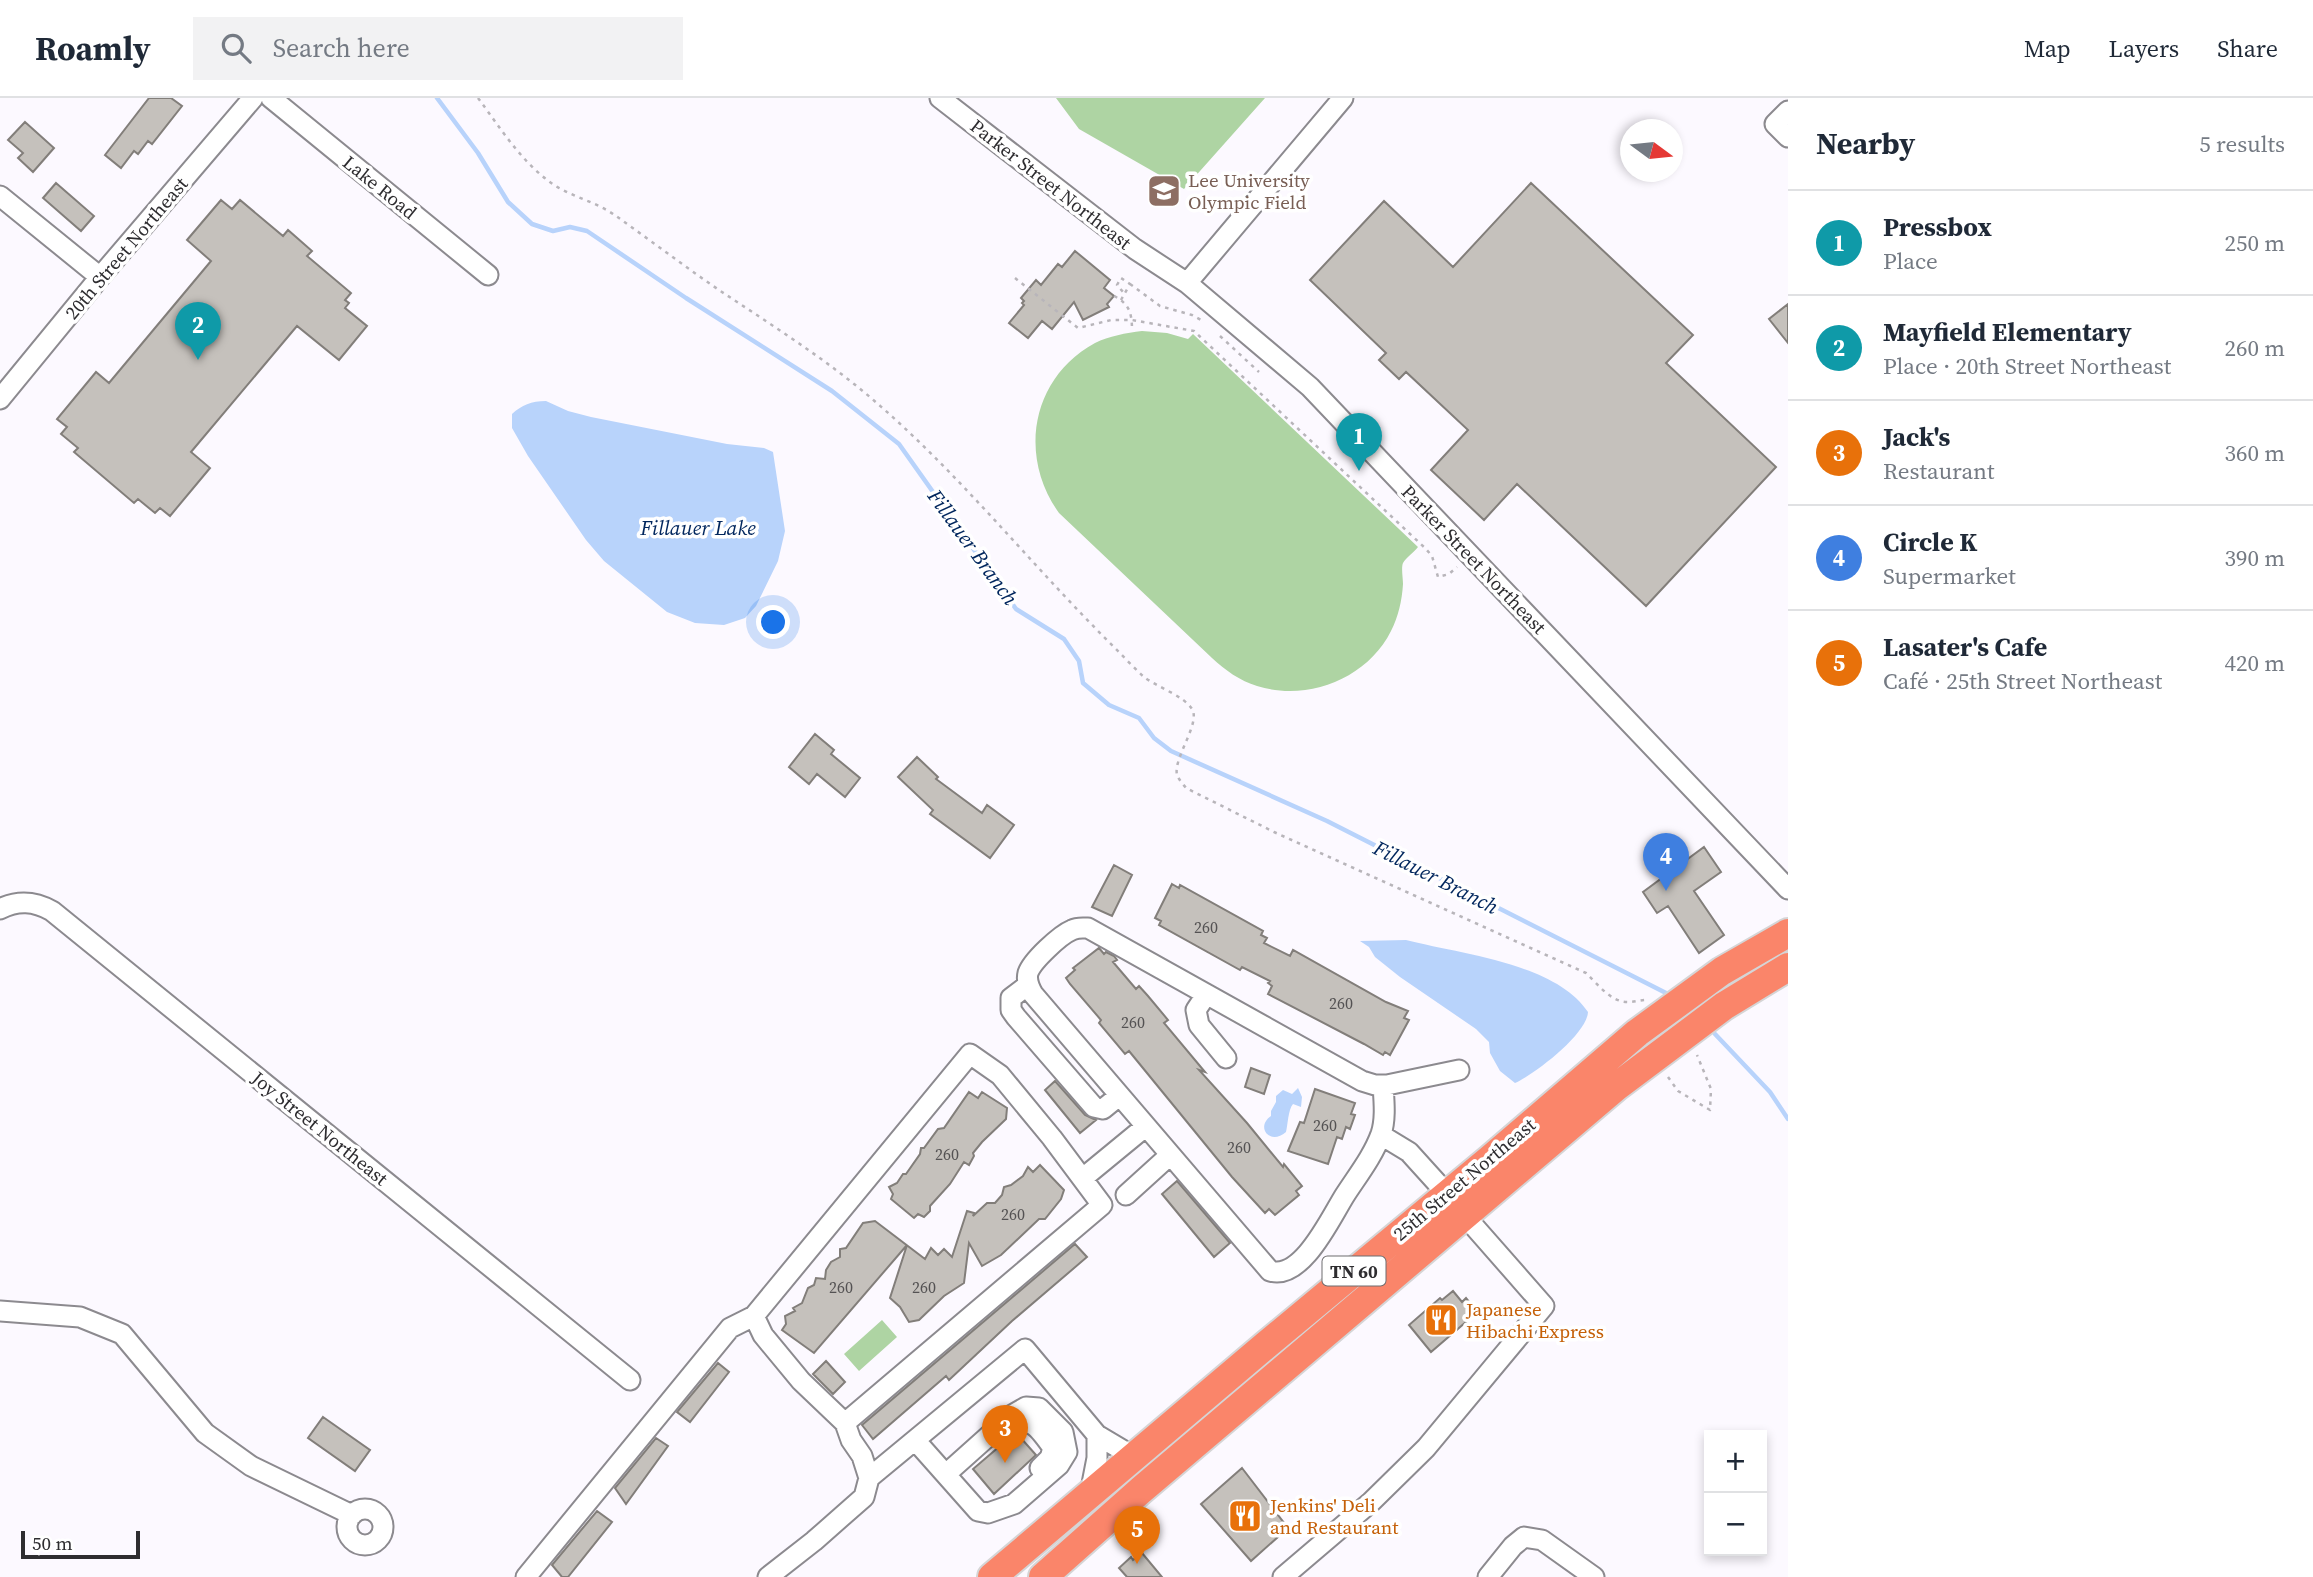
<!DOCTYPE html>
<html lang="en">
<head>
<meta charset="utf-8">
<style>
  :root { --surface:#fff; --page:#f2f2f3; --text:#1f2937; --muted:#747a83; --line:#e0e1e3; --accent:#1a73e8 }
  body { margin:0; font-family:"Source Serif 4",serif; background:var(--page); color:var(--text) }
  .controls { position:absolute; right:21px; bottom:21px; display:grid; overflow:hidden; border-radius:0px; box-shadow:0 4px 10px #0003 }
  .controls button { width:63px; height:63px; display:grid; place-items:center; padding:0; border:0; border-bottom:2px solid var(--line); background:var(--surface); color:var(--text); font:35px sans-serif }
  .compass { position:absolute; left:1620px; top:21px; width:63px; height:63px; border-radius:50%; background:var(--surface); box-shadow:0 4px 10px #0003; rotate:105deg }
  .scale { position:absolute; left:21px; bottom:18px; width:119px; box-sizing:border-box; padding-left:7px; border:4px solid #2e2d30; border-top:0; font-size:19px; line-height:24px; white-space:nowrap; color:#2e2d30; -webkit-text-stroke:5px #fff; paint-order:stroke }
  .you { position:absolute; left:774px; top:525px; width:24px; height:24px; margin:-18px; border:5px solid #fff; border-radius:50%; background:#1a73e8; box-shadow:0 0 0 10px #1a73e833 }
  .badge { display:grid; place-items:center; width:46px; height:46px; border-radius:50%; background:var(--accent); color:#fff; font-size:23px; font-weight:700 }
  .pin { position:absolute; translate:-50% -58px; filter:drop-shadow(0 2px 4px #0008) }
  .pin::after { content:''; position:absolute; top:37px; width:24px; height:21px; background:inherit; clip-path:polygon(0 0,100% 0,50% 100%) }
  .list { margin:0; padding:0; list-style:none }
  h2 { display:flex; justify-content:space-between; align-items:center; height:91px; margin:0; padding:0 28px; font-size:30px }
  h2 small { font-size:23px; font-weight:400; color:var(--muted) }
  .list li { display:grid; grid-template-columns:46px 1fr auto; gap:21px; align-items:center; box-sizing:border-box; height:105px; padding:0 28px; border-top:2px solid var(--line) }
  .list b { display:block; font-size:26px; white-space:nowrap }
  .list p { margin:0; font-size:23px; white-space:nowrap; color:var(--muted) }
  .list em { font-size:23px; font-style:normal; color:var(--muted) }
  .icon { flex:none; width:38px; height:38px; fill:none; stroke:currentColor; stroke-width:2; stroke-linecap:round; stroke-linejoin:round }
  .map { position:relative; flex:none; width:1788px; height:1479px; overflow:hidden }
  header { display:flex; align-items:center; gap:42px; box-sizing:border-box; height:98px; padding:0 35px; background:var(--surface); border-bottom:2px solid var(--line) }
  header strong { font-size:33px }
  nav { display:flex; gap:38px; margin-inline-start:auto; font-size:24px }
  .search { width:490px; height:63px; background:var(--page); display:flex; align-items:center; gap:18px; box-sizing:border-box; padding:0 24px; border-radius:0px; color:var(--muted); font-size:26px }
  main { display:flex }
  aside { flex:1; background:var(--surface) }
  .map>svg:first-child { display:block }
  .green { fill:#aed4a3 }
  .water { fill:#b8d3fb }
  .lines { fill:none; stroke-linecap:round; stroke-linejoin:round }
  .stream { stroke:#b8d3fb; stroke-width:4.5 }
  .building { fill:#c5c1bc; stroke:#827e7a; stroke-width:2 }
  .minor-casing { stroke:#8c8a8f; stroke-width:23 }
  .highway-casing { stroke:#d5d5d6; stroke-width:32 }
  .path { stroke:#b8b5ba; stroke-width:2.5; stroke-dasharray:3.5 5; stroke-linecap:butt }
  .minor { stroke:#fff; stroke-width:19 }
  .highway { stroke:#fa856a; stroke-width:28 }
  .labels { text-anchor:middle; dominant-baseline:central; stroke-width:7; stroke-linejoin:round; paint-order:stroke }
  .number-label { font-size:16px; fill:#545253 }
  .shield { fill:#fff; stroke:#6d6c6e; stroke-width:2 }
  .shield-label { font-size:18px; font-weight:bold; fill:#2e2d30 }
  .education-label { font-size:19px; fill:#785e54; stroke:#fff; text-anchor:start }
  .street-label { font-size:19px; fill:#2e2d30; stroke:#fff }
  .food-label { font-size:19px; fill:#c56008; stroke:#fff; text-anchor:start }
  .water-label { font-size:21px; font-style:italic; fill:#00265d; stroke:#fff }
</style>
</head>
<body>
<header>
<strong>Roamly</strong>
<div class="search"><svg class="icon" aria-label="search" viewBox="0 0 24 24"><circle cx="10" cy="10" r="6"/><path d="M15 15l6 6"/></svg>Search here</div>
<nav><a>Map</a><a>Layers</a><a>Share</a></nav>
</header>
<main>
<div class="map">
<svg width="1788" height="1479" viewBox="0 0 1788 1479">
  <rect width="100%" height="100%" fill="#fcf9ff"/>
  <path class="green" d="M1056,0H1265L1184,91L1079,31Z
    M1142,233L1167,235L1188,241L1193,236L1418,449C1414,454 1406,460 1403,465C1401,470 1403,480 1403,486C1402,503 1398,519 1391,533C1367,581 1307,604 1257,588C1240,583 1225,572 1212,560L1059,415C1018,358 1031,280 1095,245C1109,238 1126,235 1142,233Z
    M882,1222L897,1239L859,1273L844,1256Z"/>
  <path class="water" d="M546,303L568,313L591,319L727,346L764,350L773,354L785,433L778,463L756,508L745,520L724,527L695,525L667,514L604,463L586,442L528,358L512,330V316C522,307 531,303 546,303Z
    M1406,842C1460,856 1556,865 1588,914C1587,936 1535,976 1515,985L1500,973L1490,955L1489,944L1476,931L1400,879L1375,859L1369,849L1360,843Z
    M1298,990L1302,999L1301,1009L1293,1006C1288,1012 1288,1026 1286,1034C1270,1048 1255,1029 1271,1018V1013L1276,1004V998L1283,992L1292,996Z"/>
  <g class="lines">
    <path class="stream" d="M437,0L478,55L508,104L532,126L553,133L570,129L587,133L686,200L832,293L899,346L1016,511L1064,541L1079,563L1083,585L1109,607L1139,620L1154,640L1171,653L1327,723L1666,895
      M1715,936L1770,994L1788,1021"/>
  </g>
  <path class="building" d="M149,0H171L182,8L152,46L148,43L138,56L134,53L121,70L105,57Z
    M25,24L54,50L33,74L18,60L23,55L8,42Z
    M56,85L94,118L81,133L43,100Z
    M1531,85L1693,237L1666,265L1776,369L1646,508L1517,386L1484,422L1431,372L1468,332L1406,274L1399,281L1379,262L1386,255L1310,182L1384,103L1453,169Z
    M221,102L232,111L240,102L283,138L288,132L312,153L307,158L351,195L345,202L349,205L345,210L367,228L339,262L297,228L191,354L210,370L170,418L160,410L155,415L138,401L134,405L74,354L78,350L61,336L67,329L57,321L96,274L109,285L211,163L187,142Z
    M1075,153L1110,182L1104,190L1114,198L1107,206L1109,209L1083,222L1074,204L1052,231L1042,223L1028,240L1009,225L1024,207L1022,205L1024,203L1021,200L1036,182L1041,187L1058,166L1062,169Z
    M1788,206V245L1769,221Z
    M815,636L834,652L831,656L860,680L845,699L817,676L809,686L789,669Z
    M917,659L938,679L936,681L982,715L987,707L1014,727L990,760L930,716L933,712L898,679Z
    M1704,749L1721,774L1694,793L1724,837L1699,855L1668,808L1657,815L1643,794Z
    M1114,767L1132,777L1112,818L1092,809Z
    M1172,786L1179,790L1180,787L1263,833L1261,837L1267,840L1264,845L1290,858L1293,852L1386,904L1408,913L1404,920L1409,922L1390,957L1385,954L1383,957L1364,946L1268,896L1272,888L1268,885L1270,883L1242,869L1240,872L1159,827L1161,823L1155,820Z
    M1099,850L1104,856L1106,854L1114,858L1117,862L1113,864L1136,891L1139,888L1148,898L1168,922L1164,925L1205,974L1199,972L1247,1025L1283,1069L1284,1066L1302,1088L1296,1093L1299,1097L1275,1117L1269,1111L1265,1115L1232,1079L1129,953L1125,956L1099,925L1101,922L1070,886L1066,880L1075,872L1073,870Z
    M1251,970L1270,977L1264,996L1245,989Z
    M1055,983L1085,1017L1096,1022L1080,1035L1045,992Z
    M1315,991L1355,1005L1351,1016L1355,1017L1350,1031L1346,1029L1342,1041L1337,1039L1328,1066L1288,1053L1300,1024L1304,1025Z
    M969,994L978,1000L982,994L1007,1010L1006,1021L982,1044L973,1055L974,1058L969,1067L964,1064L950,1086L930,1108V1113L924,1119L918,1116L914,1120L891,1101L893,1096L889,1089L897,1085L903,1076H906L920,1056L921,1050H924L938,1031L944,1030Z
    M1040,1067L1064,1092L1061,1101L1045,1121H1039L1001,1157L982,1168L969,1145L964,1185L944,1198L919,1222L909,1224L900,1209L890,1200L907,1147L814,1255L782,1232L786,1226L785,1218L795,1213L793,1210L802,1205L808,1190L814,1187L816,1180L825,1181L826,1172L831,1164L840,1159V1151L846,1150L863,1125L875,1123L925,1161L931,1150L938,1157L944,1151L952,1159L967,1113L974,1115L973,1118L987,1105H995L1002,1097L1004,1089L1011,1087L1023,1078L1028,1069L1033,1074Z
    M1177,1083L1230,1145L1214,1159L1162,1096Z
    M1075,1146L1087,1159L1012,1223L949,1282L946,1278L873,1341L862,1327Z
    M1453,1193L1462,1204L1466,1200L1475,1211L1472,1214L1474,1217L1431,1254L1409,1227L1440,1200L1442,1202Z
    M826,1263L845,1284L833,1296L813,1276Z
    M718,1265L729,1274L690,1324L677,1314Z
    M323,1319L370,1352L355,1373L308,1340Z
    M1020,1339L1036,1357L994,1396L973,1371L1000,1348L1010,1346Z
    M656,1340L668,1348L626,1406L615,1390Z
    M1242,1370L1288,1430L1251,1463L1201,1406Z
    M597,1413L612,1424L568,1479H562L552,1467Z
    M1142,1455L1162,1479H1127L1119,1470L1131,1459L1133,1462Z"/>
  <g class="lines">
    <defs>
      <path id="minor" d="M271,0L488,177
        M940,0L1135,151L1187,185L1310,289L1788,791
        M1788,13L1775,26L1788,39
        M0,98L100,179
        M1187,185L1343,0
        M0,301L100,179L253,0
        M0,811C18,802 34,803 52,813L630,1282
        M1028,887L1011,900V912L1016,919L1094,1009L1103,1011L1119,998
        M1206,897L1196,912L1199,927L1226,960
        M1383,987C1384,1003 1386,1021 1381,1036C1373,1058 1358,1077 1345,1097C1331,1119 1302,1183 1270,1173L1033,896C1029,889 1026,883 1028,875C1032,863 1060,837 1072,832C1078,829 1082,830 1088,830L1362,983L1375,987H1387L1459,972
        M1381,1037L1409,1054L1447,1096
        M1083,1080L1145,1029
        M1126,1097L1169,1058
        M0,1213L80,1219L122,1236L205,1335L251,1368L352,1417
        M754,1218L763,1237L801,1283L845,1325L851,1342L862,1358L869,1380L864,1399L814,1443L768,1479
        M1003,1336C1030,1314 1037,1328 1053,1350L1050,1360L1040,1370
        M915,1342L978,1413L988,1415L1014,1406L1059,1367L1067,1354L1063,1334L1039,1310L1026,1309L1012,1317L946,1376
        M869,1380L1025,1251L1097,1337L1134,1359
        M1090,1396L1097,1360V1337
        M347 1429a18 18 0 1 1 36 0a18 18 0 1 1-36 0Z
        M526,1479L730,1230L754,1218L970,956L1000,977L1052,1040L1102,1107L845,1325
        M1283,1479L1371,1404L1426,1350L1544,1208L1465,1118
        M1488,1479L1513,1448L1524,1439L1542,1442L1594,1479"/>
      <path id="highway" d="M992,1479L1266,1247L1490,1061L1637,935L1722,873L1788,835
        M1043,1479L1141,1392L1616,989L1724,908L1788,869"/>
    </defs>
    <use href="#minor" class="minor-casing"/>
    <use href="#highway" class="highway-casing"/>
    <path class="path" d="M478,0C499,28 518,59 546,81C566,98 594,102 616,118C650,142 684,168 719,192C773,228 829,263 878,306C963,380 1034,470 1114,549C1124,559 1134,570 1144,579C1157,589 1184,598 1192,611C1201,625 1173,660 1177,677C1179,682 1183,686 1186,690L1274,734L1586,875C1598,886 1610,904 1628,904C1634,904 1640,902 1646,902
      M1015,180L1078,230L1111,222H1132L1194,233L1425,450L1432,458L1438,479L1449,476L1457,469
      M1130,186L1160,208L1192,217L1201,222
      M1114,198C1130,206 1132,216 1132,233
      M1121,202L1130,186L1121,180L1117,187L1124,195
      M1220,238L1259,274
      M1668,979L1678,993L1710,1012L1711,991L1697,957"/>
    <use href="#minor" class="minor"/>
    <use href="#highway" class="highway"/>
  </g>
  <defs>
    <symbol id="university-square" viewBox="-11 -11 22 22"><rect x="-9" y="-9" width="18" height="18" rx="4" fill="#8d6e63" stroke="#fff"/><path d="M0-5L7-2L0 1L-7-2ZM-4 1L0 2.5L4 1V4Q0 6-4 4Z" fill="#fff"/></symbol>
    <symbol id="restaurant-square" viewBox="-11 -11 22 22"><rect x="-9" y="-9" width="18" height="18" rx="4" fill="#e8710a" stroke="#fff"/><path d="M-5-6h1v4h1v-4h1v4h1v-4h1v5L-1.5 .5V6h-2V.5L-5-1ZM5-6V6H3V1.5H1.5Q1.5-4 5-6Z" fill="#fff"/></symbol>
  </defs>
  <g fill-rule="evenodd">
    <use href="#university-square" x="1145" y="74" width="38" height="38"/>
    <use href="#restaurant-square" x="1422" y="1203" width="38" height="38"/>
    <use href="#restaurant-square" x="1226" y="1399" width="38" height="38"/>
  </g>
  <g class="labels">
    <g class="number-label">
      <text x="1206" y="829">260</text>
      <text x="1341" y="905">260</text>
      <text x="1133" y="924">260</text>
      <text x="1325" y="1027">260</text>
      <text x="1239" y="1049">260</text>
      <text x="947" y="1056">260</text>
      <text x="1013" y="1116">260</text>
      <text x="841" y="1189">260</text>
      <text x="924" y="1189">260</text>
    </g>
    <rect class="shield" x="1322.5" y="1158.5" width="63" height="29" rx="5"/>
    <g class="shield-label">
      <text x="1354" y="1173">TN 60</text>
    </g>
    <g class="education-label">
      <text x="1188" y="82">Lee University<tspan x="1188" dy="22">Olympic Field</tspan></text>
    </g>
    <g class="street-label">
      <text transform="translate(1051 86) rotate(38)">Parker Street Northeast</text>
      <text transform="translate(380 89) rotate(39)">Lake Road</text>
      <text transform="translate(126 150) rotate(-50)">20th Street Northeast</text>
      <text transform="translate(1474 461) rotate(46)">Parker Street Northeast</text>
      <text transform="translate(320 1030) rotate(39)">Joy Street Northeast</text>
      <text transform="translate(1464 1081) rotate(-40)">25th Street Northeast</text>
    </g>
    <g class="food-label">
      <text x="1466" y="1211">Japanese<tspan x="1466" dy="22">Hibachi Express</tspan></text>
      <text x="1270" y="1407">Jenkins' Deli<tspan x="1270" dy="22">and Restaurant</tspan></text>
    </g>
    <g class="water-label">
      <text x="698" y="429">Fillauer Lake</text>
      <text transform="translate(973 449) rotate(54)">Fillauer Branch</text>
      <text transform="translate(1436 779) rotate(27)">Fillauer Branch</text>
    </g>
  </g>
</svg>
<div class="controls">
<button>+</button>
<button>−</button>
</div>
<svg class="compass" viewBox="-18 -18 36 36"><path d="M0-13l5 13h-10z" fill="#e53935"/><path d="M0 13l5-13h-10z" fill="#747a83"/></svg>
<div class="scale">50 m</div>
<div class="you"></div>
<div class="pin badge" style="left:1359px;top:373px;background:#0f9aa8">1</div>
<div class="pin badge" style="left:198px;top:262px;background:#0f9aa8">2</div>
<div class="pin badge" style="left:1005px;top:1365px;background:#e8710a">3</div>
<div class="pin badge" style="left:1666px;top:793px;background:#3f7fe0">4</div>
<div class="pin badge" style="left:1137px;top:1466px;background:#e8710a">5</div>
</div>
<aside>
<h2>Nearby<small>5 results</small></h2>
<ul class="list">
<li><span class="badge" style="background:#0f9aa8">1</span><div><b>Pressbox</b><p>Place</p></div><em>250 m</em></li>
<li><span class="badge" style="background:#0f9aa8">2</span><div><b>Mayfield Elementary</b><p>Place · 20th Street Northeast</p></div><em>260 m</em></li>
<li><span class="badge" style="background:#e8710a">3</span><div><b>Jack's</b><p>Restaurant</p></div><em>360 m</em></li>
<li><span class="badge" style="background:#3f7fe0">4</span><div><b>Circle K</b><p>Supermarket</p></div><em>390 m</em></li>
<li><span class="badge" style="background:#e8710a">5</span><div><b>Lasater's Cafe</b><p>Café · 25th Street Northeast</p></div><em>420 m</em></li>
</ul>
</aside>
</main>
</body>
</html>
